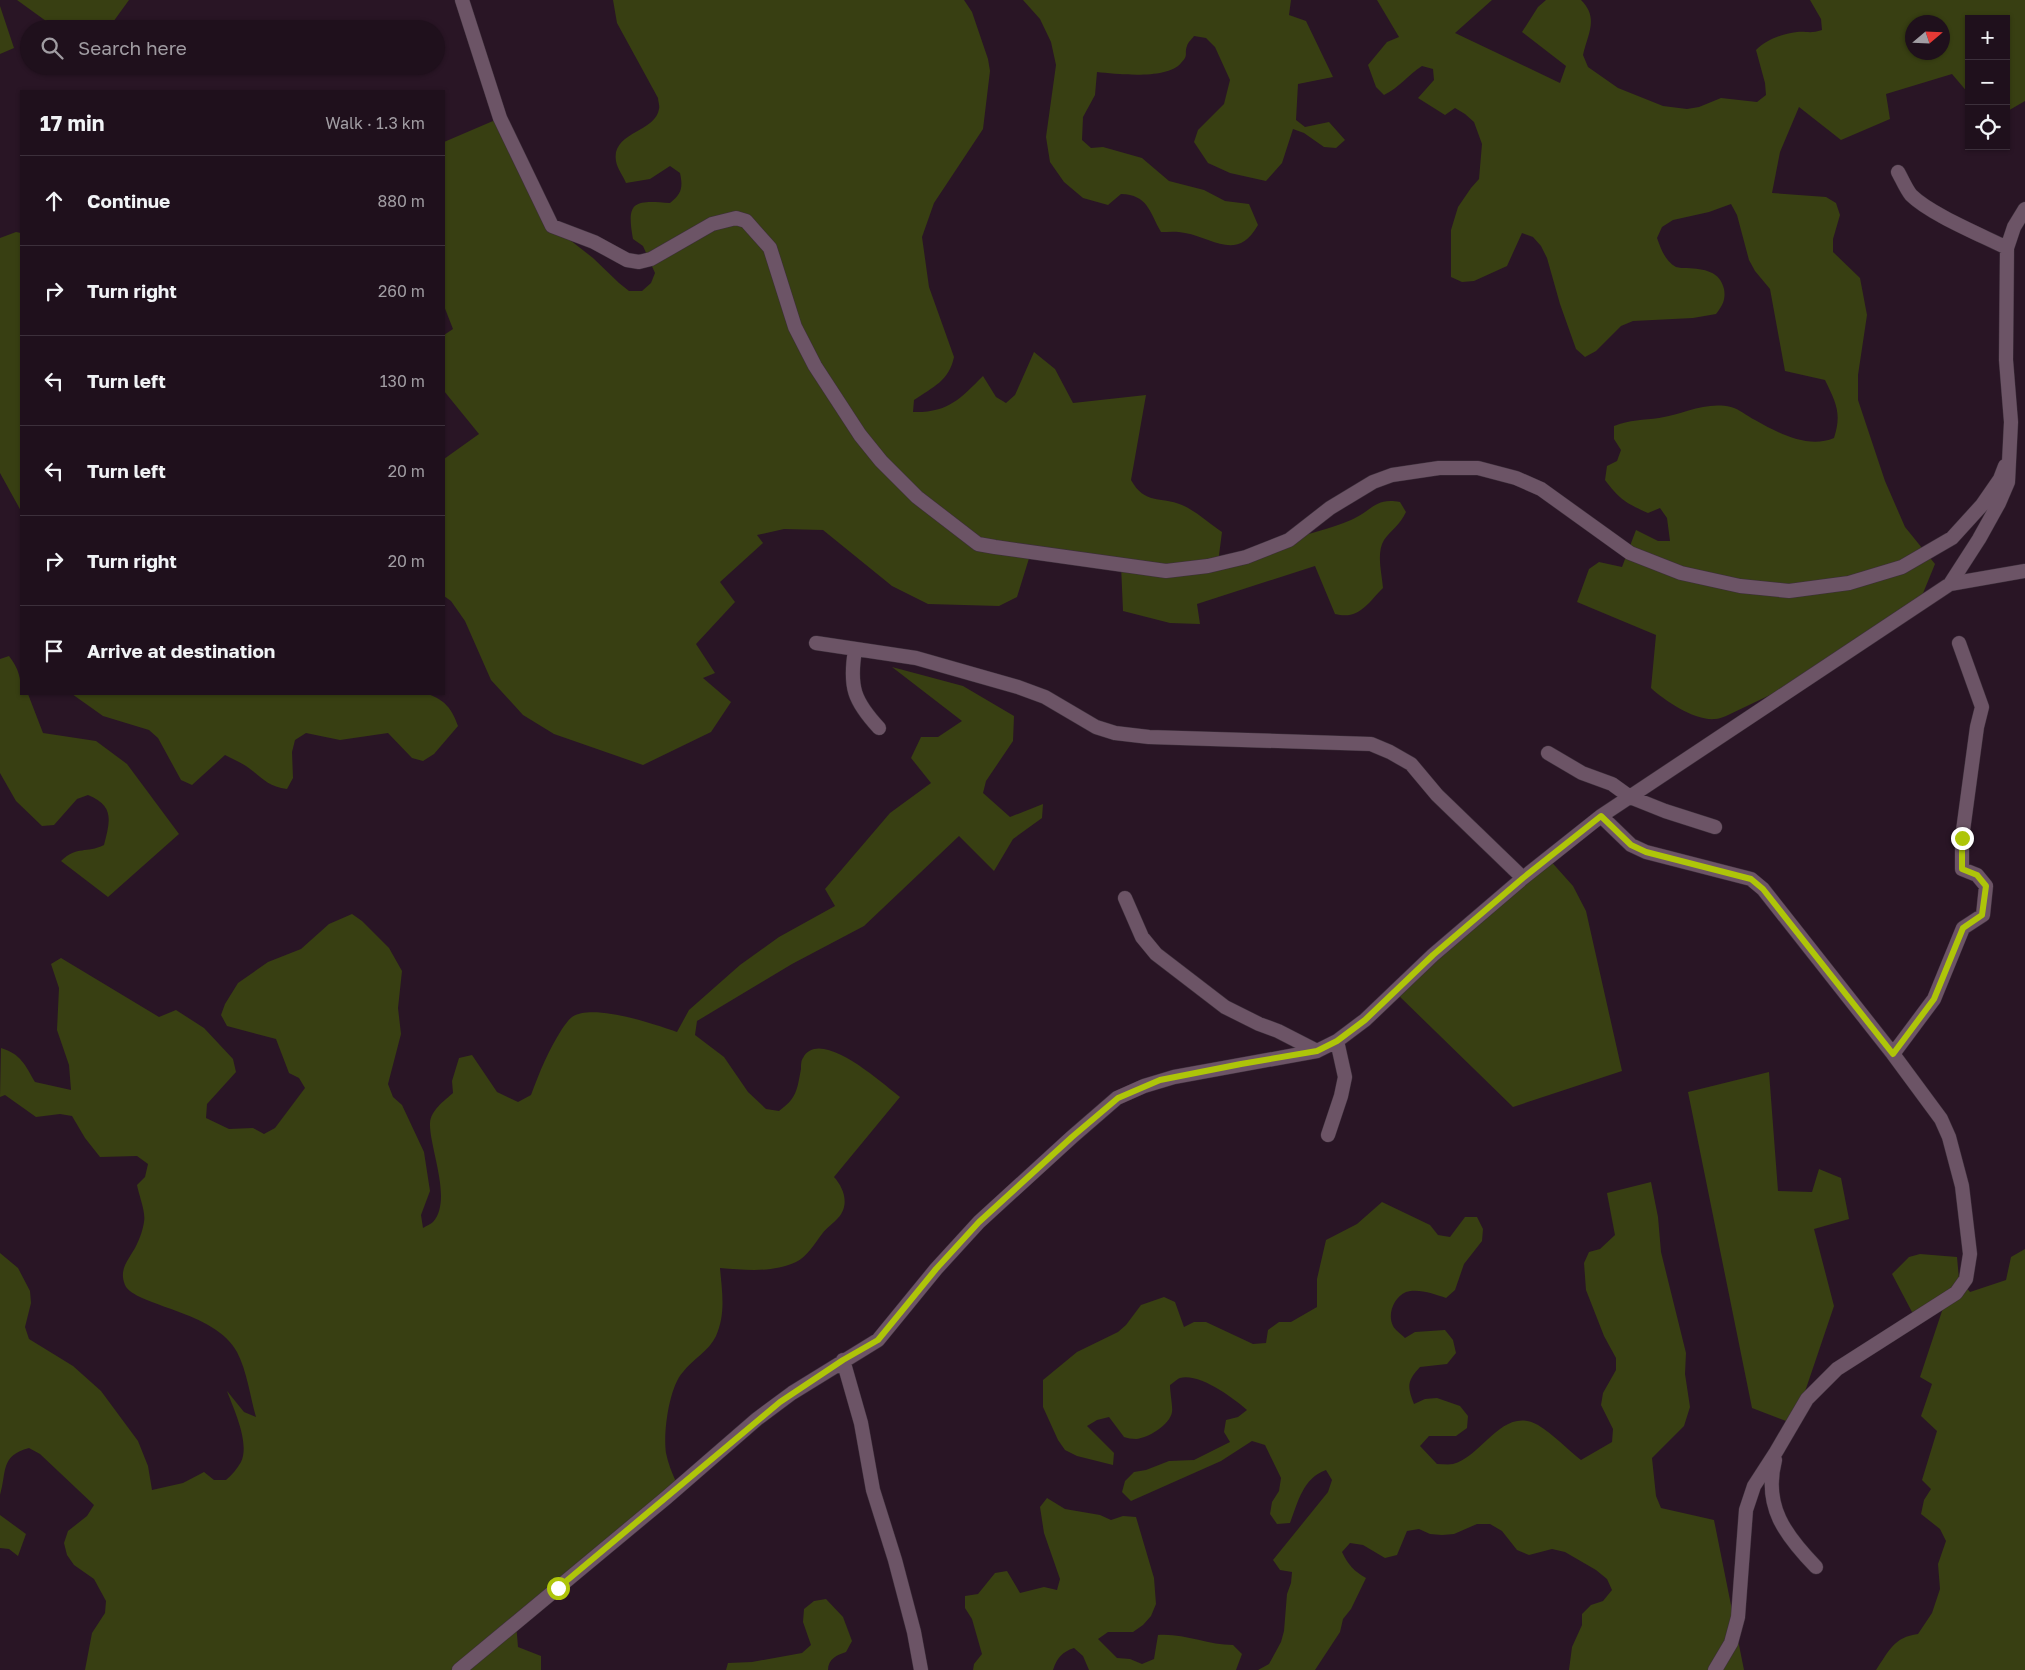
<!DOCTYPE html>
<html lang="en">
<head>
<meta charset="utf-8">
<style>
  :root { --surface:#1f101c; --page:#2c1e29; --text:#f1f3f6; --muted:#a19da3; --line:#3c303b }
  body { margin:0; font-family:"Golos Text",sans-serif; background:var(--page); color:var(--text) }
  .controls { position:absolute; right:15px; top:15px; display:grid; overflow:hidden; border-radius:0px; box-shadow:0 1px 4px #0004 }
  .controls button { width:45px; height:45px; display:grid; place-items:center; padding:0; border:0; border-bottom:1px solid var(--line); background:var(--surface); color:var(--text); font:25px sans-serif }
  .compass { position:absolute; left:1905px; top:15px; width:45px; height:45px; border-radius:50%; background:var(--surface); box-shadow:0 1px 4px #0004; rotate:71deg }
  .stop { position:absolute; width:15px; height:15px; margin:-11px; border:4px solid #aec509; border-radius:50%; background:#fff }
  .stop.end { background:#aec509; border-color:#fff; box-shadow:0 1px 5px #0008 }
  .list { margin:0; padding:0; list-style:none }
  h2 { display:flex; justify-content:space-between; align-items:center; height:65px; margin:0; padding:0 20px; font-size:21px }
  h2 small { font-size:16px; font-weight:400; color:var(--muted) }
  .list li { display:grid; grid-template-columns:32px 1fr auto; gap:15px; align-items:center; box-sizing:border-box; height:90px; padding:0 20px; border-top:1px solid var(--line) }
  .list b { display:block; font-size:19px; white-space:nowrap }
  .list em { font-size:16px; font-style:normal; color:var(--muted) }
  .icon { flex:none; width:28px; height:28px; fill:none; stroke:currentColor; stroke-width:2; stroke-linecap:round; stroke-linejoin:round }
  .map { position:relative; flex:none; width:2025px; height:1670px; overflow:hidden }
  .search { position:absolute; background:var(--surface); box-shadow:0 1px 4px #0004; left:20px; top:20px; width:425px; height:55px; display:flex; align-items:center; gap:12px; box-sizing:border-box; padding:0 18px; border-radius:28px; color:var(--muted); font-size:19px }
  .panel { position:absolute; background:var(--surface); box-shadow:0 1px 4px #0004; left:20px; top:90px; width:425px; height:605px; border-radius:0px }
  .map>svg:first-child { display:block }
  .green { fill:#383f12; fill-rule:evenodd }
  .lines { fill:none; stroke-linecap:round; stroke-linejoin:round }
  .minor-casing { stroke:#3d2f3b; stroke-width:15 }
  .minor { stroke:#6c5466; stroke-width:14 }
  .route { stroke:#aec509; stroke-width:6 }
</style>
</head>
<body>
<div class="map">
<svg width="2025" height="1670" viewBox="0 0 2025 1670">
  <rect width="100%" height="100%" fill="#291525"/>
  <path class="green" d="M17,0H129L108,29H57Z
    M613,0H964L972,12L988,59L990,71L983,129L934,203L922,237L929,287L954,357C949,381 933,387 914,400L913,412C948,413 960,399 983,376L996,397L1006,403L1015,395L1034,352L1055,369L1073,403L1146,395L1131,480C1145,505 1160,496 1182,505C1196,511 1210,524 1222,532L1218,563C1241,556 1265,547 1288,540C1311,533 1329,529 1351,520C1372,511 1375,497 1400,502L1406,512C1400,525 1391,530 1384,540C1376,553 1382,574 1383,588C1367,604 1359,620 1335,614L1315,566L1197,604L1200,624L1170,623L1123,611L1121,565L1031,552L1017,597L999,606L928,604L892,586L823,530L784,529L757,535L763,543L720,582L735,602L696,644L715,673L703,678L731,702L711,732L643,765L554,734L523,715L491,680L465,621L451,601L444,596V459L479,434L444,391V335L453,329L444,306V142L500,118L552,226L593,258L619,283L629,291H642L651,283L655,273L643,246L633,239C626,201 634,200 670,203C682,194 683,187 680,173L670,166L650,179L626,183C623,176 617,168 616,161C611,132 656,132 659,109C660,106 658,101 658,98L617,23Z
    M1023,0H1291L1289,15L1306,21L1333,77L1298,84L1296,120L1305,127L1329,122L1345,140L1336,148L1324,147L1304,133L1293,129L1282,163L1266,181L1230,173L1208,163L1194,142L1198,130L1224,104L1230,80L1215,47L1206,38L1194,36C1192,39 1188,42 1187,46C1184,54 1189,55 1181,63C1167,80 1117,74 1097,72L1095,95L1083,117L1082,140L1091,148L1103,147L1142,158L1169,181L1204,190L1225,201L1249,204L1258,225C1237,262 1214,238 1185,233C1177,231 1168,232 1161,232C1149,211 1148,195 1121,194L1108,205L1083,198L1064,182L1050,162L1046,137L1056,65L1051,42L1040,19Z
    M1377,0H1492L1455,33L1560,83L1566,66L1522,32L1538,7L1546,0H1581C1599,18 1588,33 1583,55L1588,67L1618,88L1663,106L1687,109L1699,107L1721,98L1757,102L1766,95L1765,83L1756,50C1767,39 1782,34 1797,32C1807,31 1810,34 1822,30L1821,19L1810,0H2025V101L2006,112V19H1969V94L1952,74L1886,94L1890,119L1841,140L1799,107L1780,152L1772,193L1826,197L1836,203L1840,215L1833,239V252L1860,278L1867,315L1858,375V400L1885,481L1905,527L1935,564L1919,603L1816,673L1726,716C1723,717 1718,719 1715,719C1695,721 1665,701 1651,688L1656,635L1577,602L1589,569L1599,562L1622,567L1636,530L1658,541H1670L1667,518L1660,508L1648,513C1626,503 1620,500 1605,480L1607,466L1617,461L1621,450L1614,439V426C1629,420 1644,420 1659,418C1684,414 1706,401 1731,407C1739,409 1747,416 1755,420C1778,433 1808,449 1834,438C1842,413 1836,403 1825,380L1785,371L1770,289L1755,271L1749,260L1737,215L1731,204L1709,212L1673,220L1662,227L1657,238C1661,249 1665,261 1676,267C1679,268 1684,268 1687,268C1704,269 1720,271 1724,289C1726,300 1722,306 1716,314L1693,318L1633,321L1621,326L1596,351L1585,357L1576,349L1560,304L1547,258L1541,246L1533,237L1522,233L1507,266L1474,281L1462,282L1451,277V230L1458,207L1471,188L1479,179L1482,144L1474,122L1465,114L1455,108L1445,115L1418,98L1434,80L1433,69L1422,66C1408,75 1399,88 1384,95L1376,87L1368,65L1387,42L1399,37ZM1912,22H1942V52H1912Z
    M0,6L14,48L0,54Z
    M16,232L21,233V511L0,473V238Z
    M9,656C19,669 21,678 21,694H28L43,733L96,741L127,764L179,834L108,897L61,861C78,845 86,854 104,845C110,821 115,806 88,795L77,799L54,825L42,826L16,801L0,773V659Z
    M892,667L963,686L1014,716L1013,741L986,781L983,793L1010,817L1043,804L1042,818L1013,839L994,871L959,836L864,926L792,964L697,1021L695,1035L724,1057L748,1092L766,1109L779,1111C797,1098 797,1090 801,1069C801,1066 801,1060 803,1058C820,1026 884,1085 900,1097L834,1177C844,1188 850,1205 838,1218C833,1224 827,1227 822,1234C815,1243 807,1257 796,1262C772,1273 746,1270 720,1268C722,1292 726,1313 716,1336C709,1351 693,1359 683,1372C669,1387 663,1433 666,1453C668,1463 672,1473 676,1482L516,1623L518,1647L541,1656V1670H85L92,1633L105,1613L106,1601L94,1579L74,1565L67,1555L64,1543L68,1531L87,1516L94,1505L40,1454L29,1448C0,1456 7,1471 0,1495V1253L18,1268L30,1291L31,1303L25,1327L29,1339L73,1366L101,1391L138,1441L148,1466L152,1490L183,1483L204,1472L214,1480H226C232,1475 237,1469 241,1462C250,1443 234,1410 227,1391L244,1412L256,1417C250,1396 247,1371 237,1352C216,1311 134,1306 125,1285C118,1268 130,1259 137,1244C140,1238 143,1229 144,1222C146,1212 139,1196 137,1185L145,1177L148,1164L137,1156L100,1157L85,1138L72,1116L60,1114L36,1117L5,1095L0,1097L1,1048C21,1054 25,1065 35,1082L71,1090L69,1065L57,1030L59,988L51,964L61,958L159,1017L176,1010L204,1028L233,1059L236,1072L207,1104L206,1118L229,1129L253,1128L264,1134L275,1128L305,1088L299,1078L289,1073L276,1039L227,1026L221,1015L225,1004L238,983L268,962L301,949L329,924L352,914L362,921L389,948L402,971L398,1008L401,1034L388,1084L393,1097L402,1105L424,1152L430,1191L421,1215L423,1228C426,1226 431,1224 433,1222C453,1200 429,1147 430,1123C431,1110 444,1101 453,1093L452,1081L459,1058L472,1055L497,1092L518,1102L531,1095C540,1071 548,1051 562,1029C565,1025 568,1020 572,1017C593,1003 654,1024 677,1032L689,1010L740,965L779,937L835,906L825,889L890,813L931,783L911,758L921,737H938L962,721Z
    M72,694H428C445,700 452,709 458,726L434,754L423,761L412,758L388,733L340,740L306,733L295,740L292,752L293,778L287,789C266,786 262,777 246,766C240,762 232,759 225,755L192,785L181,780L158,738L149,730L103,716Z
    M1548,858L1573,886L1586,911L1622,1071L1513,1107L1395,992Z
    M1769,1072L1778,1191L1812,1192L1819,1169L1841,1178L1849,1219L1814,1229L1834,1306L1794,1424L1752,1408L1688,1092Z
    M1651,1182L1658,1217L1661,1252L1686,1353L1685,1374L1690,1407L1684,1426L1652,1458L1656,1496L1661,1508L1714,1520L1744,1670H1569L1572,1647L1582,1625V1614L1591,1605L1603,1601L1612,1590L1607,1579L1596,1570L1565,1552L1552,1549L1529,1555L1517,1550L1502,1531L1490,1524H1477L1454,1534L1442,1535L1430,1534L1419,1529L1407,1531L1397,1555L1385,1558L1363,1545L1350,1543L1342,1552C1348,1565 1354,1571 1366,1578L1351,1609L1343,1619L1340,1632L1315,1670H1258L1269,1664L1281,1642L1284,1631L1287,1594L1291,1583L1292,1572L1280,1570L1273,1560L1328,1492L1332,1480L1326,1470C1303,1478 1298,1502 1290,1523L1277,1524L1270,1514L1272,1502L1279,1491L1281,1478L1265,1445L1252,1441L1221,1461L1131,1501L1122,1492L1125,1481L1134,1472L1146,1470L1169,1461L1194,1460L1230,1442L1224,1432L1226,1420L1238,1417L1247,1410C1233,1398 1200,1373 1180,1378C1177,1379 1173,1383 1170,1385C1170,1393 1173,1407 1172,1412C1170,1425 1148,1438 1136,1439C1132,1439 1127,1438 1124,1437L1109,1417L1097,1420L1087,1426L1114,1453L1113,1465L1077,1456L1065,1450L1058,1440L1043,1407V1380L1077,1352L1118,1332L1126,1325L1141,1305L1164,1297L1175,1302L1184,1327L1194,1322H1206L1253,1344L1266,1343L1268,1330L1279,1322H1291L1317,1307V1279L1326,1240L1357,1224L1382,1202L1430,1225L1438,1235L1450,1237L1465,1217H1477L1483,1229L1482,1241L1464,1264L1455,1290L1446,1298C1435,1294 1418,1288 1406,1292C1394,1297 1387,1314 1393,1326C1395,1330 1401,1334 1405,1338L1415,1332L1445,1330L1453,1340L1456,1353L1447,1364L1420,1367C1407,1381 1407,1386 1414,1404L1425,1399L1437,1398L1460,1406L1468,1416L1467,1428L1456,1436H1429L1420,1446L1437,1464C1442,1464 1448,1465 1453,1464C1483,1456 1503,1405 1538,1425C1553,1434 1567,1449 1581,1460L1612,1442L1613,1429L1601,1405L1603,1393L1616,1370V1358L1604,1336L1586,1290L1584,1263L1589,1252L1600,1249L1615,1235L1607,1193Z
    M2025,1249V1670H1876C1889,1651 1894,1637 1918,1634L1932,1613L1940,1589L1938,1564L1946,1541L1940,1529L1921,1514L1924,1500L1931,1489L1922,1480L1937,1431L1921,1416L1932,1384L1920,1377L1943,1308L1912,1312L1892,1274L1909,1257L1920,1254L1957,1257L1959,1279L1970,1292L2006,1280L2011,1257Z
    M1047,1498L1065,1509L1100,1515L1111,1520L1123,1516L1136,1517L1154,1578L1156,1604L1151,1616L1143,1625L1133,1632H1108L1098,1639L1117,1658L1130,1659L1142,1664L1154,1659L1158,1635C1183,1633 1208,1645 1233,1645L1242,1654L1236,1670H1089L1083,1656L1074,1648C1062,1652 1057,1658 1053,1670H973L974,1664L982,1654L972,1619L965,1608V1596L978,1594L995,1573L1007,1571L1020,1593L1044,1587L1057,1590L1060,1579L1044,1533L1040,1507Z
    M0,1515L26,1534L18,1556L9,1549L0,1548Z
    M826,1599L843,1617L852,1641L846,1652C837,1655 828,1659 828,1670H726L728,1663L752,1662L802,1653L811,1645L803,1622L804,1609L814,1601Z"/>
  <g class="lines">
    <defs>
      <path id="minor" d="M462,0L500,118L552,226L594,242L627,260L639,262L651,259L712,224L736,218L746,221L770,248L795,327L815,366L860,435L881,461L917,497L978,544L995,547L1166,571L1208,566L1246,557L1289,540L1330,508L1373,482L1392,475L1439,468H1478L1516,478L1541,489L1630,553L1681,573L1740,586L1789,591L1849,583L1902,567L1952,538L1982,505L2000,479L2005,466
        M1898,172C1902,179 1906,189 1911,195C1930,214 1981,235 2007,248
        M1950,584L2025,571
        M816,643L916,658L1018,687L1045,697L1096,727L1115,733L1149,737L1371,744L1390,752L1411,764L1437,795L1523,878
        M855,650C849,687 854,701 879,728
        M1548,753L1582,773L1612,784L1630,797L1665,811L1715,827
        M1601,816L1631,845L1646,852L1751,879L1763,889L1893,1054L1941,1119L1949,1137L1962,1186L1970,1254L1966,1279L1956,1293L1837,1369L1807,1399L1776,1452L1754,1486L1746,1510L1738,1617L1731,1643L1715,1670
        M1125,898L1142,937L1156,954L1225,1007L1259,1024L1278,1031L1317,1051
        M1893,1054L1934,999L1963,928L1983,915L1986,886L1977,875L1962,869V838L1977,727L1982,707L1959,643
        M1328,1135L1341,1096L1345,1077L1337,1041
        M843,1360L861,1423L873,1490L895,1560L914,1632L921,1670
        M1775,1460C1763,1506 1785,1535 1816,1567
        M459,1670L666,1498L757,1419L792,1393L878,1340L936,1269L979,1222L1072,1137L1117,1098L1144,1086L1174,1077L1317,1051L1337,1041L1365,1020L1433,955L1523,878L1601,816L1950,584L1979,539L1999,503L2008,482L2011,422L2006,360L2007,248L2014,227L2025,209"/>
    </defs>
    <use href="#minor" class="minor-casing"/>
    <use href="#minor" class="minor"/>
  </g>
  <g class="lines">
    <path class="route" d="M558,1588L780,1402L843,1360L878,1340L936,1269L979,1222L1072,1137L1118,1098L1160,1080L1241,1064L1317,1051L1337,1041L1365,1020L1433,955L1523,878L1601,816L1631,845L1646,852L1751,879L1763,889L1893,1054L1934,999L1963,928L1982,915L1986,886L1977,875L1962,869V838"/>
  </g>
</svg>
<div class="controls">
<button>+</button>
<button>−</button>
<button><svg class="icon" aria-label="locate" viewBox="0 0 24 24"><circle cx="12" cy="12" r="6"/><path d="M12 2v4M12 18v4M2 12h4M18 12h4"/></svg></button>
</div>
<svg class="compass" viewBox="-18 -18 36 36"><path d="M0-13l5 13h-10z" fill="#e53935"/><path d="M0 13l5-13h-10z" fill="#a19da3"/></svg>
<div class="stop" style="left:558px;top:1588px"></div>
<div class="stop end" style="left:1962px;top:838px"></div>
<div class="search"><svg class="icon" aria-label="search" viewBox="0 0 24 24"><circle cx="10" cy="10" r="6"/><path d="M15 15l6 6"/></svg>Search here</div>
<section class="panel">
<h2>17 min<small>Walk · 1.3 km</small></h2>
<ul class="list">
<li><svg class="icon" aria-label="ahead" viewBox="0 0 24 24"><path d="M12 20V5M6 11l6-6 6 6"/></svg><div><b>Continue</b></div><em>880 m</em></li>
<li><svg class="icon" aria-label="right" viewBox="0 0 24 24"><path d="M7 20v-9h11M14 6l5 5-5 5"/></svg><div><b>Turn right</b></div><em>260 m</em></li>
<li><svg class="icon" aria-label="left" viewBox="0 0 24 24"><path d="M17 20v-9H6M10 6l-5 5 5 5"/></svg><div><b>Turn left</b></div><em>130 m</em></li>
<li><svg class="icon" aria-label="left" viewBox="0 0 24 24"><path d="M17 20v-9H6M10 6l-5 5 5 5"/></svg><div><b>Turn left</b></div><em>20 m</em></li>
<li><svg class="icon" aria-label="right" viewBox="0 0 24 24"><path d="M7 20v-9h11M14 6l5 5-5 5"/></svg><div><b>Turn right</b></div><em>20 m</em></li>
<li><svg class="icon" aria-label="arrive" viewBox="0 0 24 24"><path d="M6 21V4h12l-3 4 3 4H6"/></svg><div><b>Arrive at destination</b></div></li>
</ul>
</section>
</div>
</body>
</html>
